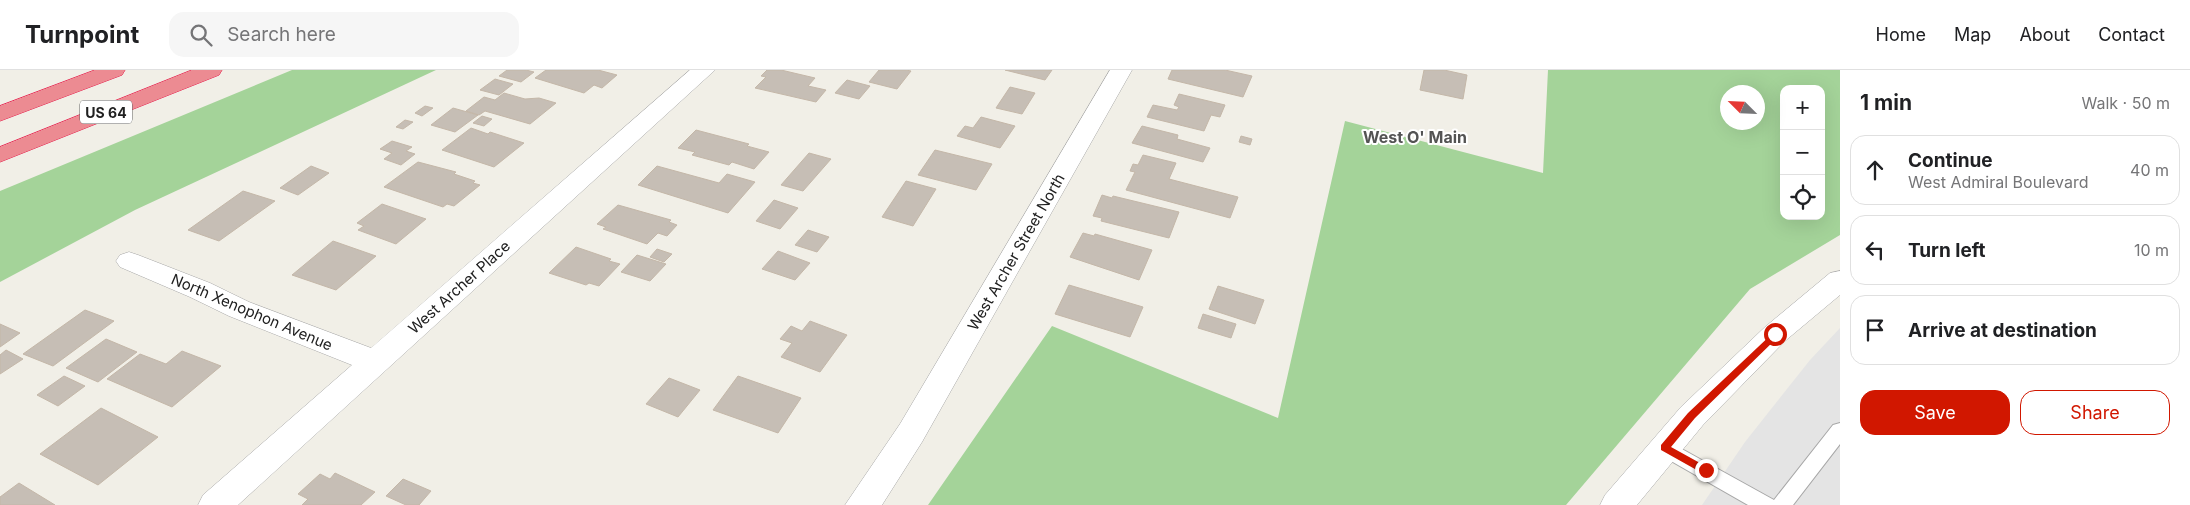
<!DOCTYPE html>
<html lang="en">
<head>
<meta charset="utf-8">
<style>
  :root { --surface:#fff; --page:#f6f6f6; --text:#202124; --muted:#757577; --line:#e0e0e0; --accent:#d11700 }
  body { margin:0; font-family:Inter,sans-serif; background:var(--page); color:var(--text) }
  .controls { position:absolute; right:15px; top:15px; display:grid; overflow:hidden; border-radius:10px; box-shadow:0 5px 20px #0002 }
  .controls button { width:45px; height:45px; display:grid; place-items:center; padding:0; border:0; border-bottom:1px solid var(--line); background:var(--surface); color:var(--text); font:25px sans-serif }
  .compass { position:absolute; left:1720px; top:15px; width:45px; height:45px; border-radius:50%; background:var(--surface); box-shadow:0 5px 20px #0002; rotate:294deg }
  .stop { position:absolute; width:15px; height:15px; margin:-11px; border:4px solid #d11700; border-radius:50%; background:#fff }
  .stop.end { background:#d11700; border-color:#fff; box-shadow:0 1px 5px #0008 }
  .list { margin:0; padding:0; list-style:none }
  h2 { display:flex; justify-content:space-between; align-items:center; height:65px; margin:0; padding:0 20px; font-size:21px }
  h2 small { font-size:16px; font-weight:400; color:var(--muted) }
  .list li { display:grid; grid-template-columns:32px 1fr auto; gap:15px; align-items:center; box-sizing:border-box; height:70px; margin:0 10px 10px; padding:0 10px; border:1px solid var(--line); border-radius:15px }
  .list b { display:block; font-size:19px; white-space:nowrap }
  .list p { margin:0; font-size:16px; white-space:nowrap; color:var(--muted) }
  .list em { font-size:16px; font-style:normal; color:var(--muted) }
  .actions { display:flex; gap:10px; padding:15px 20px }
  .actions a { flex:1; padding:11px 0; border:1px solid var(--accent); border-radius:15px; text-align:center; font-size:18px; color:var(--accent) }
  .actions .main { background:var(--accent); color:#fff }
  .icon { flex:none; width:28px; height:28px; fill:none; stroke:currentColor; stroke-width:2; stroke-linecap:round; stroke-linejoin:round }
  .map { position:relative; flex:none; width:1840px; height:435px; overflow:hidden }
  header { display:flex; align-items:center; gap:30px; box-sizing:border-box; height:70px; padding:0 25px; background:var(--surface); border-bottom:1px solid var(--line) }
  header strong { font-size:24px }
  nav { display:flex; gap:28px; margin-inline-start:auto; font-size:18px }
  .search { width:350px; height:45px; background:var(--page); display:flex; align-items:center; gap:12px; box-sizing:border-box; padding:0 18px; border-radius:15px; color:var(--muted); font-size:19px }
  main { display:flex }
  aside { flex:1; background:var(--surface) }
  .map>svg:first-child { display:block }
  .forest { fill:#a4d399; fill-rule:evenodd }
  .parking { fill:#e4e4e4 }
  .building { fill:#c6beb5; stroke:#c4b7a8 }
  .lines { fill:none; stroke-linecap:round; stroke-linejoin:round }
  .service-casing { stroke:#a7a7a7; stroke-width:2 }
  .minor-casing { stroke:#a7a7a7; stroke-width:1 }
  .motorway-casing { stroke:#e51e4c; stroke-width:1 }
  .service { fill:#fff; fill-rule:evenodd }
  .minor { fill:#fff; fill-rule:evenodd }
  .motorway { fill:#ec8b92; fill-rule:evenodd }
  .route { fill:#d11700 }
  .labels { text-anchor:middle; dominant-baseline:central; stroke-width:4; stroke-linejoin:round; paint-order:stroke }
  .shield { fill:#fff; stroke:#636363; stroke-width:1 }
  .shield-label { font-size:14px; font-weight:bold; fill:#202020 }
  .street-label { font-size:15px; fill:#202020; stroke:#fff }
  .neighbourhood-label { font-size:16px; font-weight:bold; fill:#535353; stroke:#fff }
</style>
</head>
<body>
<header>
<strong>Turnpoint</strong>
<div class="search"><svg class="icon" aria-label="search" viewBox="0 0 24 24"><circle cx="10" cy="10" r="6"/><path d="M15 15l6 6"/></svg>Search here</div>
<nav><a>Home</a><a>Map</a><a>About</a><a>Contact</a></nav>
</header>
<main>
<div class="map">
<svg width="1840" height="435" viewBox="0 0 1840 435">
  <rect width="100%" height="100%" fill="#f1efe7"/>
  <path class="forest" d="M292,0H436L135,140L0,212V121Z
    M1548,0H1840V165L1750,219L1566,435H928L1052,256L1278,348L1345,51L1543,103ZM1784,19H1821V146H1784ZM1728,22H1758V52H1728Z"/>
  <path class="parking" d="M1840,258V435H1702L1745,372L1810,290Z"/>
  <path class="building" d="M507,0H526L534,2L521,12L499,6Z
    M546,0H598L617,5L602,18L594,15L584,23L535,8Z
    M767,0H781L815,8L808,16L826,20L816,32L755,18L766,7L761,6Z
    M879,0H906L911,1L897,19L869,12Z
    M1005,0H1052L1045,10Z
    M1172,0H1225L1252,6L1243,27L1168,9Z
    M1424,0H1444L1467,5L1463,29L1420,20Z
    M495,9L513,14L499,25L480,20Z
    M847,10L870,16L859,29L835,23Z
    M1010,17L1035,23L1022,44L996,38Z
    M504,23L525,29L539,28L556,33L530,54L485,41L479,45L466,41L484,27L495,30Z
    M1179,24L1225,35L1220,47L1211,45L1204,61L1147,47L1153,35L1177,40L1179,37L1174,35Z
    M425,36L433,38L422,46L415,43Z
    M453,38L478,45L455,62L431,55Z
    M482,46L492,49L484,56L473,53Z
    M981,47L1015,56L1000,78L957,66L965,56L973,58Z
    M405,50L413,52L403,59L396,57Z
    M1142,56L1178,65L1177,69L1210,78L1203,92L1132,73Z
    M471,58L488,64L490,62L524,73L494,97L442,80Z
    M696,60L749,74L747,76L769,82L754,99L732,92L729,95L692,85L695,82L678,78Z
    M1241,66L1252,69L1250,75L1239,72Z
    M392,71L412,77L406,81L415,84L401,95L384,89L392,83L380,79Z
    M935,80L992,94L976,120L918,105Z
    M809,83L831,89L803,121L781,115Z
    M1143,85L1176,93L1169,109L1238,127L1230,148L1126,120L1135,102L1130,101L1133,94L1138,95Z
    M418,92L456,102L454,104L475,111L473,113L480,115L454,136L447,134L443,137L384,117Z
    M311,96L329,103L298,125L280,118Z
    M657,96L719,113L727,104L755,112L728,143L638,115Z
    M906,111L936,119L913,156L882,147Z
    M243,121L275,131L219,171L188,160Z
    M1102,125L1112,128L1113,126L1179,142L1169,168L1101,151L1102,148L1093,146Z
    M774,130L798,138L780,159L756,151Z
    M382,134L426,149L396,174L358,160L364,156L357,153Z
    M618,135L671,150L669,152L677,155L667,166L658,163L647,174L603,159L606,157L597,154Z
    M808,160L829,167L817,182L795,175Z
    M1083,163L1094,166L1095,164L1152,180L1139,210L1070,187Z
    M333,171L376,186L336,220L292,205Z
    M576,177L611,189L609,191L620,194L599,216L589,213L586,215L549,203Z
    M657,179L672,184L664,192L650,187Z
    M778,181L810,193L795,210L762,199Z
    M637,185L666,194L650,211L621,202Z
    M1069,215L1143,237L1130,267L1055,244Z
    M1218,216L1264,230L1255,254L1209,239Z
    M85,240L114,251L53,296L23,284Z
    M1203,244L1236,254L1231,268L1198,258Z
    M810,251L847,265L820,302L781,287L792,273L780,269L791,256L802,261Z
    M0,254L20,263L0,277Z
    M106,269L137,282L98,312L66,298Z
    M6,280L23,289L0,304V285Z
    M182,281L221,296L172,337L107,309L140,284L166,294Z
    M64,306L85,316L58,336L37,325Z
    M738,306L801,328L778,363L713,340Z
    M669,308L700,320L678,347L646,334Z
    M101,338L158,367L98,415L40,384Z
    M335,403L375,422L361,435H302L308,429L298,424L320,404L330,409Z
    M403,409L431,421L419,435H406L386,426Z
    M19,413L55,435H0V427Z"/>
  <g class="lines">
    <defs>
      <path id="service" d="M1840,353V374L1793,435H1748L1657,383L1655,378L1657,373L1664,370L1671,373L1774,430L1833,355Z"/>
      <path id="minor" d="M690,0H715L238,435H198L203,425L352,295L229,246L190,227L120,197L116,191L120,185L129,182L138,185L210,213L249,232L371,278Z
        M1110,0H1132L922,372L882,435H845L900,354Z
        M1840,201V225L1785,271L1703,355L1637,435H1600L1605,425L1681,337L1765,257L1830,203Z"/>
      <path id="motorway" d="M95,0H125L122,5L0,51V36Z
        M192,0H222L219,5L0,92V77Z"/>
    </defs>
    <use href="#service" class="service-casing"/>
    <use href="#minor" class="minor-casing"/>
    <use href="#motorway" class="motorway-casing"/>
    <use href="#service" class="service"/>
    <use href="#minor" class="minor"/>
    <use href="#motorway" class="motorway"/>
  </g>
  <path class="route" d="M1775,261L1780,264L1778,267L1695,348L1671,377L1709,398V403H1702L1661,380V375L1688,343Z"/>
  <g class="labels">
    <rect class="shield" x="80" y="30.5" width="52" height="23" rx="4"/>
    <g class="shield-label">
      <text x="106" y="42">US 64</text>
    </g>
    <g class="street-label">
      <text transform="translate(1016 182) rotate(-60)">West Archer Street North</text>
      <text transform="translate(459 217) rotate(-42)">West Archer Place</text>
      <text transform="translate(252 242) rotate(23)">North Xenophon Avenue</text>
    </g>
    <g class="neighbourhood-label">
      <text x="1415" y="67">West O' Main</text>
    </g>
  </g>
</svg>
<div class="controls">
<button>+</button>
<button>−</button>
<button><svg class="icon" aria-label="locate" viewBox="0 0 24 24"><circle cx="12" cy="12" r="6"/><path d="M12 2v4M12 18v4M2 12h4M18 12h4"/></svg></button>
</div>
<svg class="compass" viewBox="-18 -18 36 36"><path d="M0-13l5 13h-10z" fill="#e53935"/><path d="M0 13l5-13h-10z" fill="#757577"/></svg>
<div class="stop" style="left:1775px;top:264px"></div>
<div class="stop end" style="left:1706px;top:400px"></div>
</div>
<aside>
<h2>1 min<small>Walk · 50 m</small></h2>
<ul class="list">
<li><svg class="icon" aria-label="ahead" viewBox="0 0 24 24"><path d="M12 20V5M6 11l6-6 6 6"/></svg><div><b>Continue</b><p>West Admiral Boulevard</p></div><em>40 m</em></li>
<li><svg class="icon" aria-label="left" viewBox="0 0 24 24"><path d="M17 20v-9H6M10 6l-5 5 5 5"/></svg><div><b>Turn left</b></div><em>10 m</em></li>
<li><svg class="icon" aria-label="arrive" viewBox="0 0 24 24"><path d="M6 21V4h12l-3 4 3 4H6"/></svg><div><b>Arrive at destination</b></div></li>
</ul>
<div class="actions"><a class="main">Save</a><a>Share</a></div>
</aside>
</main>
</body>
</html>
